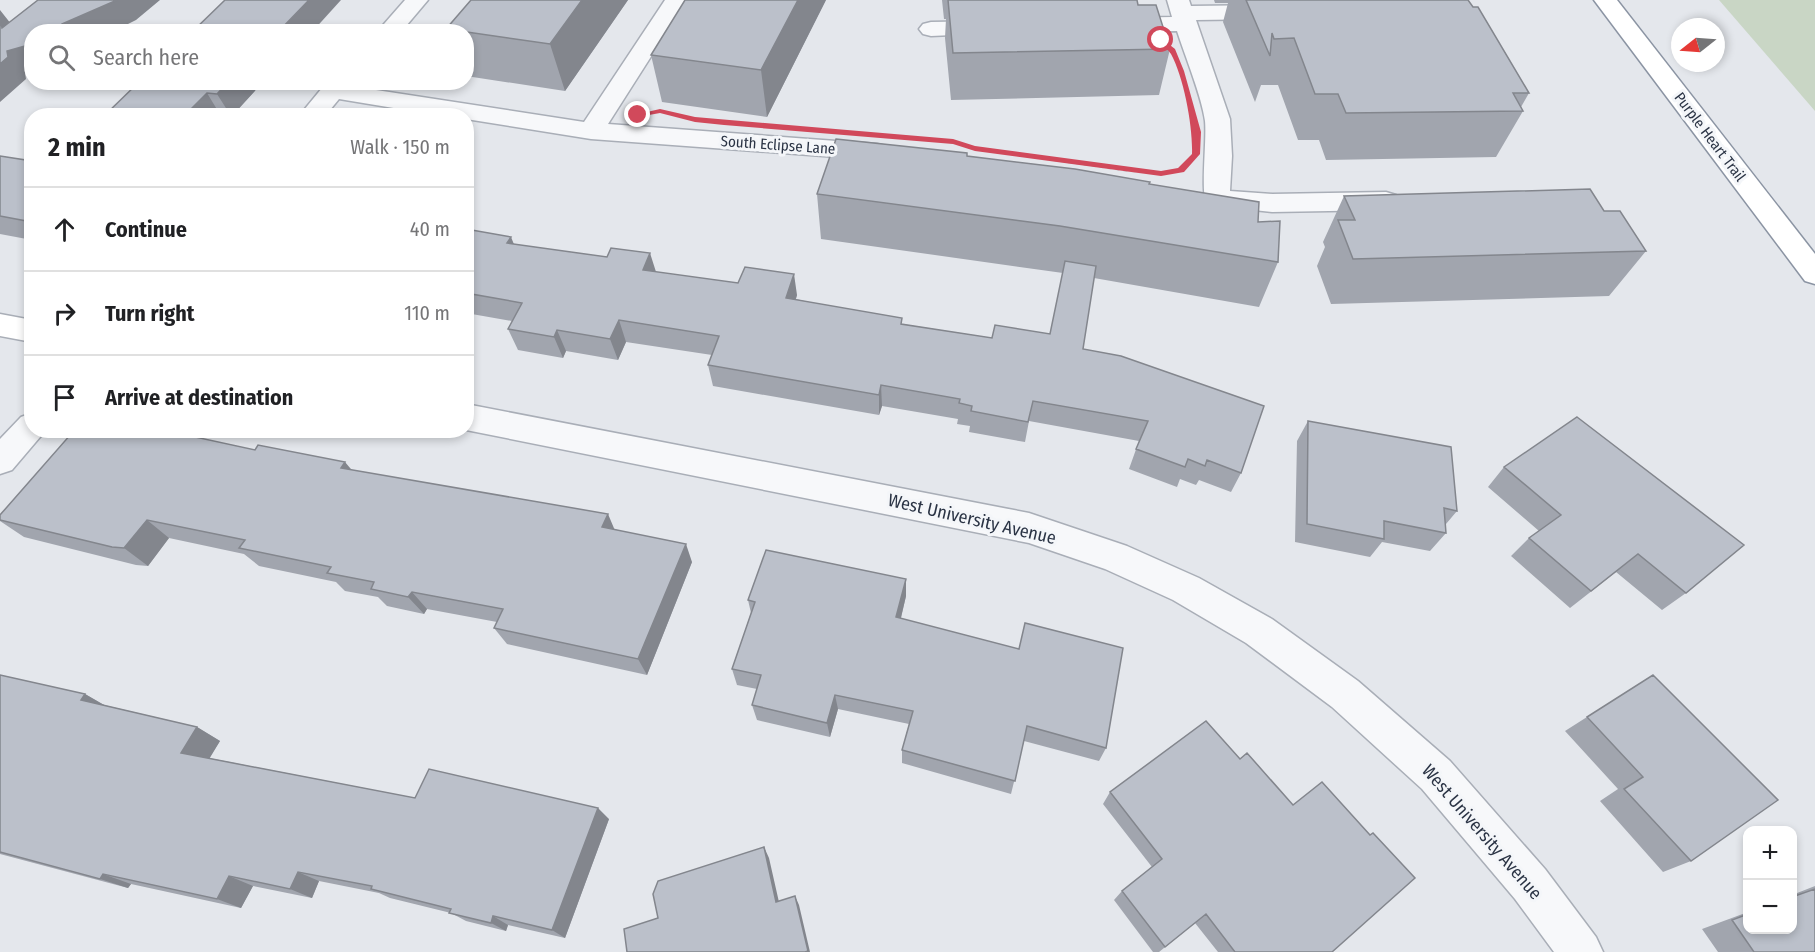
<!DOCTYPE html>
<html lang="en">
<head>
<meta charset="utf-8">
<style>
  :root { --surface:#fff; --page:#f6f6f6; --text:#202124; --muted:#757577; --line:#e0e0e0 }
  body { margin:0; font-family:"Fira Sans Condensed",sans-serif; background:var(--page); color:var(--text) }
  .controls { position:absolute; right:18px; bottom:18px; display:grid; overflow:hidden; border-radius:12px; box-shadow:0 3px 9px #0003 }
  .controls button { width:54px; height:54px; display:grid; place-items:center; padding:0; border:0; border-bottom:2px solid var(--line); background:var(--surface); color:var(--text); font:30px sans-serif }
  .compass { position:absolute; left:1671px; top:18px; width:54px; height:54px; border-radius:50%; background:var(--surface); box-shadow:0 3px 9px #0003; rotate:253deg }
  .stop { position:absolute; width:18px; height:18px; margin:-14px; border:4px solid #d1495b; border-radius:50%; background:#fff }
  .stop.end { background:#d1495b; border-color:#fff; box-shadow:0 2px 6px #0008 }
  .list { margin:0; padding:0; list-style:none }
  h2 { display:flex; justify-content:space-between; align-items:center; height:78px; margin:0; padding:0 24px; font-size:26px }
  h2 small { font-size:20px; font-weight:400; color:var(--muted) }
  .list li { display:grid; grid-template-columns:39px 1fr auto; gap:18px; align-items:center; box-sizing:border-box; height:84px; padding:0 24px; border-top:2px solid var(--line) }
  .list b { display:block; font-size:22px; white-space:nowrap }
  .list em { font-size:20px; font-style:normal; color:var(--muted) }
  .icon { flex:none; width:33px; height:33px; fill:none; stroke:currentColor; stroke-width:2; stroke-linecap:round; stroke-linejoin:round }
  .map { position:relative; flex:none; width:1815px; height:952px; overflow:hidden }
  .search { position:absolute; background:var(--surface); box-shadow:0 3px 9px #0003; left:24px; top:24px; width:450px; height:66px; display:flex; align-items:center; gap:15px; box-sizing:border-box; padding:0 21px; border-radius:24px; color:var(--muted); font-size:22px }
  .panel { position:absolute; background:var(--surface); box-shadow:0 3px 9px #0003; left:24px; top:108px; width:450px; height:330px; border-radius:24px }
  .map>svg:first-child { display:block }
  .green { fill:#c9d6c5 }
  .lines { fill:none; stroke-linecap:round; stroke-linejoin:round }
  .street-casing { stroke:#a9aeb7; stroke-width:3 }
  .secondary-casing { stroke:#a9aeb7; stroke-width:3 }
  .highway-casing { stroke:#8b94a3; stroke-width:3 }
  .path { stroke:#c2c5cb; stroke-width:3; stroke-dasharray:4 4; stroke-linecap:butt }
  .street { fill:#f7f8fa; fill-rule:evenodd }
  .secondary { fill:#fff; fill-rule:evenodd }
  .highway { fill:#fff; fill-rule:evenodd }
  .wall { fill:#a1a5ae }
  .shaded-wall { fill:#83868d }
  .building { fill:#bbc0ca; stroke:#83868d; stroke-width:1.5 }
  .route { fill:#d1495b }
  .labels { text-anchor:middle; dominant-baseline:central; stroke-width:6; stroke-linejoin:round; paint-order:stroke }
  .far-street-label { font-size:15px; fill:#2b3445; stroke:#f4f6f9 }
  .street-label { font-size:18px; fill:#2b3445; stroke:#f4f6f9 }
</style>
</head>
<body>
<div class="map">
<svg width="1815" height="952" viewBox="0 0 1815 952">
  <rect width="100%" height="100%" fill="#e4e7ec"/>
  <path class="green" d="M1719,0H1815V111Z"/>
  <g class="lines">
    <defs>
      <path id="street" d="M405,0H428L401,32H377Z
        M665,0H687L608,124L877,144L886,146L890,152L886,158L877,160L591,139L466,119V116H442L339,99L325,116H299L327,82H353L350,86L584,122Z
        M1167,0H1189L1191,6L1271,5L1279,7L1282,12L1279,17L1271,19L1196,20L1230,119L1232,156L1230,191L1272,194L1386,192L1396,195L1399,201L1396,207L1386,210L1272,212L1207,205C1200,195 1207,140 1205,121C1202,97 1185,56 1177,31L1117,32L1109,30L1106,25L1109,20L1117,18L1172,17Z
        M990,21L998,23L1002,28L998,33L931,36L923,34L919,29L923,24L931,22Z
        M466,404L1029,513L1127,546L1199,578L1272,619L1358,681L1450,761L1545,869L1596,937L1603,952H1554L1515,899L1422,789L1332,707L1246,643L1173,600L1105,569L1029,543L466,430Z
        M32,413V430H46L12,470L0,474V439L21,417Z"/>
      <path id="secondary" d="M0,314L32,320V342L0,336Z"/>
      <path id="highway" d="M1594,0H1617L1815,254V284L1805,281Z"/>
    </defs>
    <use href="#street" class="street-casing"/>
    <use href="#secondary" class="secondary-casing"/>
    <use href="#highway" class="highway-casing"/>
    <path class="path" d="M910,138L953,142L975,148L1125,170L1161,173L1181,170"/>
    <use href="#street" class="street"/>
    <use href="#secondary" class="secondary"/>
    <use href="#highway" class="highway"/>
  </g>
  <path class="wall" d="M471,0H628L565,91L466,76V32H447L446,29Z
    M826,0L767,117L662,102L651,55Z
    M942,0H1137L1138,5L1170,49L1159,95L951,100L945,38L946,19H944Z
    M1214,0H1468L1529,93L1521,107L1523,111L1496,157L1326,160L1319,140H1298L1278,85H1261L1255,102L1223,22L1228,3H1215Z
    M139,82H263L232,116L222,115Z
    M0,156L32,161V240L0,234Z
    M967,156L1149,184L1258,222L1278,262L1259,307L1094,278L1083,349L1241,473L1231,492L1199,480L1196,485L1180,479L1177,487L1129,469L1139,441L1029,421L1025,442L969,432L970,426L957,424L958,419L882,406L879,415L713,386L708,365L712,355L626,342L618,360L566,351L563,358L518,350L508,329L512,321L466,313V229L514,244L656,272L797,295L796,299L902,324L992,338L1050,334L1063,273L821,239L817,194Z
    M1344,196L1604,211L1646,251L1609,296L1331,304L1317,266L1325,247L1323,242Z
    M1308,421L1457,511L1446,524V533L1430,551L1382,542L1370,557L1295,542L1297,441Z
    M157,434L351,470L615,529L692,562L647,675L507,644L494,628L497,622L427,609L424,614L387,606L378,597L345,591L336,582L259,566L244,554L169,538L148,566L136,565L24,537L0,521V515L82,437Z
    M1504,467L1744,545L1686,593L1662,610L1616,572L1570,608L1511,556L1529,538L1539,531L1488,487Z
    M906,596L901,618L1106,748L1099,761L1024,741L1011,794L902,763V750L909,724L838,709L830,737L757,720L752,705L757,689L737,685L732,669L751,613L748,600Z
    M0,675L85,694L104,705L197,727L220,741L209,758L415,798L609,819L565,938L508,925L506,931L466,921L451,913L390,898L379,893L319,881L312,898L253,886L241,908L131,884L128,888L0,854Z
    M1653,675L1691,861L1663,872L1600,801L1618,789L1565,731Z
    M1110,792L1332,952H1218L1195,923L1159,952H1153L1114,900L1122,891L1152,867L1103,804Z
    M1815,886V952H1718L1702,929L1748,912V930H1792V895Z"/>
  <path class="shaded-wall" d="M117,0H160L136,20L112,32H64L62,24Z
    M309,0H341L312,32H278Z
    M582,0H628L565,91L550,44Z
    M798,0H826L767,117L761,70Z
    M0,10L15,29L32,44V71L25,73L26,79L0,102V64L2,28L0,19Z
    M228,82H263L232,116H231L217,94Z
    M207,93L221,116H184Z
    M511,237L520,259L507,243Z
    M650,253L657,275L643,270Z
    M794,274L797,295L789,319L786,298Z
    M619,320L626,342L618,360L610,339Z
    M557,330L566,351L563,358L554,337Z
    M881,385L882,406L879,415V395Z
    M345,462L361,481L341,468Z
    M608,514L616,533L602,527Z
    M147,520L169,538L148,566L124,548Z
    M686,544L692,562L647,675L638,659Z
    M906,579V596L897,634L896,617Z
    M412,592L427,609L424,614L408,597Z
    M85,694L111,709L81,700Z
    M835,695L838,709L830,737L827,723Z
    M197,727L220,741L205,766L181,753Z
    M598,808L609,819L565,938L552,930Z
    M764,847L769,858L781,911L776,902Z
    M298,872L319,881L312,898L290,889Z
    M103,874L131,884L128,888L100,879Z
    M229,876L253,886L241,908L217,899Z
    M795,896L799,905L810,952H805Z
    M493,916L508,925L506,931L491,923Z"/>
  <path class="building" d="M38,0H117L62,24L64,32H32V44L7,51L8,57L0,64V19L2,28Z
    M225,0H309L278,32H192Z
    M471,0H582L550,44L446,29Z
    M685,0H798L761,70L651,55Z
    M948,0H1137L1138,5H1156L1170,49L953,53Z
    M1246,0H1468L1473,7H1478L1529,93H1513L1523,111L1346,113L1338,94H1315L1294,38L1274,39L1272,33L1270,56Z
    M139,82H228L217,94L207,93L184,116H104Z
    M836,139L967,153V156L1075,169L1150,182L1149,184L1259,202L1258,222L1280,221L1278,262L1060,226L817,194Z
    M0,156L32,161V222L0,216Z
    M1590,189L1604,211H1620L1646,251L1353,259L1338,220H1355L1344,196Z
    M466,229L511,237L507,243L607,257L611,248L650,253L643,270L738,283L745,267L794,274L786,298L902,318L901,324L992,338L995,325L1050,334L1065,261L1096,266L1083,349L1121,356L1264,406L1241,473L1207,460L1205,466L1188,459L1185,467L1136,449L1148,421L1033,401L1028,422L971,411L972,406L959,403L960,399L881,385L879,395L708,365L719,336L619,320L610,339L557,330L554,337L508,329L522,303L466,293Z
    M1577,417L1744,545L1686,593L1638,554L1591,591L1529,538L1561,515L1504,467Z
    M1308,421L1451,447L1457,511L1444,508L1446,533L1384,521V539L1307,524Z
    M88,430H140L157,434L160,430H163L255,450L258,445L345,462L341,468L608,514L602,527L686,544L638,659L494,628L503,609L412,592L408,597L371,589L374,582L327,573L331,567L239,548L245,540L147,520L124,548L112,547L0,520V515L71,434L82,437Z
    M766,550L906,579L896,617L1019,649L1025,623L1123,648L1106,748L1027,726L1015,781L902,750L913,711L835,695L827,723L752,705L761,675L732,669L755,602L748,600Z
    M0,675L85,694L81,700L197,727L181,753L415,798L429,769L598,808L552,930L493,916L491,923L449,913L451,909L371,889L372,886L298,872L290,889L229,876L217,899L103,874L100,879L0,852Z
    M1653,675L1778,800L1691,861L1624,789L1643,777L1587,717Z
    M1206,721L1240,759L1247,753L1293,805L1322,782L1370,835L1373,833L1415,878L1332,952H1235L1206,914L1165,947L1122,891L1162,859L1110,792Z
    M764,847L776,902L795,896L808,951L805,952H627L624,929L658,918L653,894L658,881Z
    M1815,889V952H1754L1732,920L1748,914V930H1792V897Z"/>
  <path class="route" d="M1161,38L1175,49L1184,71L1201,132L1200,154L1184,172L1161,176L975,151L953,144L724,125L695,122L660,113L638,117L634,115L660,109L695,117L953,139L975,146L1161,171L1178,168L1192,154C1193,127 1184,78 1171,54C1168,49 1162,45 1158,40Z"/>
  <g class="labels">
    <g class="far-street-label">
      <text transform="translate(1710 137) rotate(53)">Purple Heart Trail</text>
      <text transform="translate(778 145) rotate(4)">South Eclipse Lane</text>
    </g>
    <g class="street-label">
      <text transform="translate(972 519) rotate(13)">West University Avenue</text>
      <text transform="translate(1482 832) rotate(49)">West University Avenue</text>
    </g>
  </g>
</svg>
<div class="controls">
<button>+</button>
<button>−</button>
</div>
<svg class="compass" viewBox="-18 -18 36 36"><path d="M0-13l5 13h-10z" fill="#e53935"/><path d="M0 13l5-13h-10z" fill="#757577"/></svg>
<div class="stop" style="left:1161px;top:40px"></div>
<div class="stop end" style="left:638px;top:115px"></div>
<div class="search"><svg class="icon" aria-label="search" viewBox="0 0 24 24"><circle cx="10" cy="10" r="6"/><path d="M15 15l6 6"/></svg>Search here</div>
<section class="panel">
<h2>2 min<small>Walk · 150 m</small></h2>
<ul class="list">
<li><svg class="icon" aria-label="ahead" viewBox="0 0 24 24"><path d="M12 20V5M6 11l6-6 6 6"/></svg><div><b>Continue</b></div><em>40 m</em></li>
<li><svg class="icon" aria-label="right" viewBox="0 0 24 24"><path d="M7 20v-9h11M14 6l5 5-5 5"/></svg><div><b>Turn right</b></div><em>110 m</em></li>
<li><svg class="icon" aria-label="arrive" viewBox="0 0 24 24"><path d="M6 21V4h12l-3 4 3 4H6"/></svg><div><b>Arrive at destination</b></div></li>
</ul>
</section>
</div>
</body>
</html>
